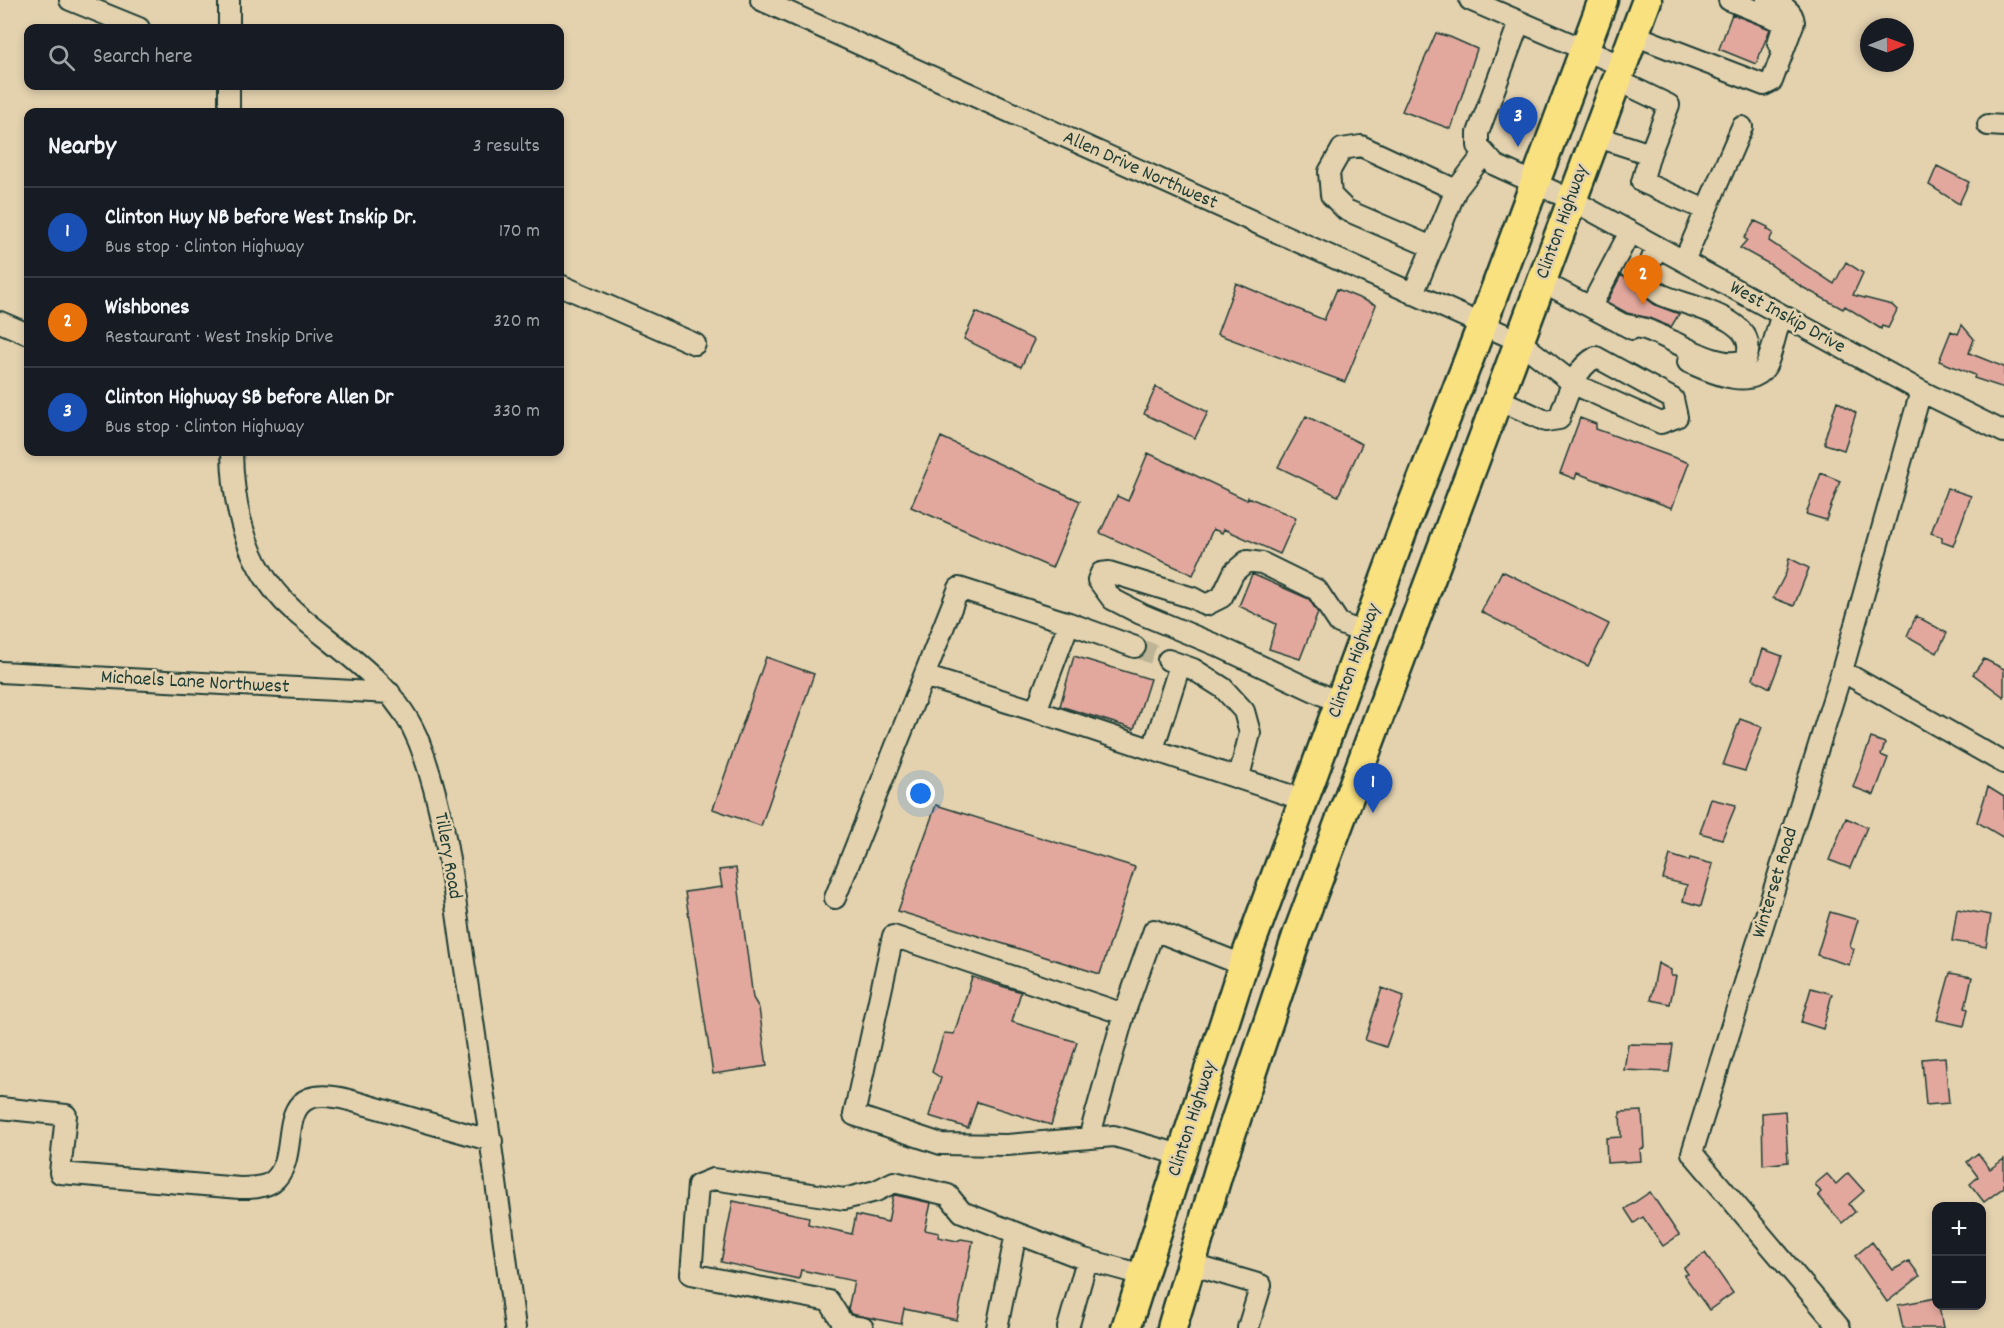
<!DOCTYPE html>
<html lang="en">
<head>
<meta charset="utf-8">
<style>
  :root { --surface:#171b24; --page:#242831; --text:#f1f3f6; --muted:#9ea1a6; --line:#363941; --accent:#1a73e8 }
  body { margin:0; font-family:Dekko,sans-serif; background:var(--page); color:var(--text) }
  .controls { position:absolute; right:18px; bottom:18px; display:grid; overflow:hidden; border-radius:12px; box-shadow:0 3px 9px #0003 }
  .controls button { width:54px; height:54px; display:grid; place-items:center; padding:0; border:0; border-bottom:2px solid var(--line); background:var(--surface); color:var(--text); font:30px sans-serif }
  .compass { position:absolute; left:1860px; top:18px; width:54px; height:54px; border-radius:50%; background:var(--surface); box-shadow:0 3px 9px #0003; rotate:89deg }
  .you { position:absolute; left:921px; top:794px; width:21px; height:21px; margin:-15px; border:4px solid #fff; border-radius:50%; background:#1a73e8; box-shadow:0 0 0 9px #1a73e833 }
  .badge { display:grid; place-items:center; width:39px; height:39px; border-radius:50%; background:var(--accent); color:#fff; font-size:20px; font-weight:700 }
  .pin { position:absolute; translate:-50% -50px; filter:drop-shadow(0 2px 3px #0008) }
  .pin::after { content:''; position:absolute; top:32px; width:21px; height:18px; background:inherit; clip-path:polygon(0 0,100% 0,50% 100%) }
  .list { margin:0; padding:0; list-style:none }
  h2 { display:flex; justify-content:space-between; align-items:center; height:78px; margin:0; padding:0 24px; font-size:26px }
  h2 small { font-size:20px; font-weight:400; color:var(--muted) }
  .list li { display:grid; grid-template-columns:39px 1fr auto; gap:18px; align-items:center; box-sizing:border-box; height:90px; padding:0 24px; border-top:2px solid var(--line) }
  .list b { display:block; font-size:22px; white-space:nowrap }
  .list p { margin:0; font-size:20px; white-space:nowrap; color:var(--muted) }
  .list em { font-size:20px; font-style:normal; color:var(--muted) }
  .icon { flex:none; width:33px; height:33px; fill:none; stroke:currentColor; stroke-width:2; stroke-linecap:round; stroke-linejoin:round }
  .map { position:relative; flex:none; width:2004px; height:1328px; overflow:hidden }
  .search { position:absolute; background:var(--surface); box-shadow:0 3px 9px #0003; left:24px; top:24px; width:540px; height:66px; display:flex; align-items:center; gap:15px; box-sizing:border-box; padding:0 21px; border-radius:12px; color:var(--muted); font-size:22px }
  .panel { position:absolute; background:var(--surface); box-shadow:0 3px 9px #0003; left:24px; top:108px; width:540px; height:348px; border-radius:12px }
  .map>svg:first-child { display:block }
  .building { fill:#e2a89e; stroke:#1f3d34; stroke-width:1.5 }
  .lines { fill:none; stroke-linecap:round; stroke-linejoin:round }
  .minor-tunnel { stroke:#bdb496; stroke-width:20; stroke-dasharray:20 10; stroke-linecap:butt }
  .minor-casing { stroke:#1f3d34; stroke-width:24 }
  .highway-casing { stroke:#1f3d34; stroke-width:33 }
  .minor { stroke:#e4d2af; stroke-width:20 }
  .highway { stroke:#fae180; stroke-width:28 }
  .labels { text-anchor:middle; dominant-baseline:central; stroke-width:5; stroke-linejoin:round; paint-order:stroke }
  .street-label { font-size:20px; fill:#1f3d34; stroke:#e4d2af }
</style>
</head>
<body>
<div class="map">
<svg width="2004" height="1328" viewBox="0 0 2004 1328">
  <rect width="100%" height="100%" fill="#e4d2af"/>
  <filter id="ink" filterUnits="userSpaceOnUse"><feTurbulence type="fractalNoise" baseFrequency=".0167" numOctaves="2"/><feDisplacementMap in="SourceGraphic" scale="12" xChannelSelector="R" yChannelSelector="G"/><feConvolveMatrix kernelMatrix="1 2 1 2 8 2 1 2 1" color-interpolation-filters="sRGB"/></filter>
  <g filter="url(#ink)">
    <path class="building" d="M1732,14L1770,29L1756,64L1719,49Z
      M1436,33L1450,37L1477,49L1451,129L1402,111Z
      M1937,166L1969,182L1959,204L1929,185Z
      M1755,221L1768,227L1767,229L1773,233L1769,241L1834,284L1846,262L1863,273L1853,295L1892,305L1897,310L1888,328L1882,326L1881,329L1845,306L1843,309L1802,287L1771,265L1740,248L1747,240L1744,238Z
      M1621,275L1637,285L1646,298L1655,305L1679,314L1671,327L1649,318L1627,313L1607,302Z
      M1236,283L1324,320L1337,289L1376,305L1345,382L1217,334Z
      M976,312L1034,340L1021,367L964,339Z
      M1962,325L1974,339L1969,353L2004,367V388L1974,378L1975,375L1939,361L1951,331L1958,334Z
      M1156,387L1208,412L1195,438L1144,414Z
      M1837,401L1856,413L1844,450L1825,444V438Z
      M1306,416L1362,444L1338,496L1278,467Z
      M1580,418L1596,424V429L1689,463L1672,508L1577,473L1575,479L1560,473Z
      M941,437L1080,501L1052,568L911,507Z
      M1148,453L1247,500L1248,497L1296,518L1280,554L1224,529L1222,533L1213,529L1193,575L1100,533L1117,496L1128,501Z
      M1821,473L1840,481L1826,520L1806,514Z
      M1947,488L1971,496L1953,546L1942,542V537L1931,533Z
      M1789,558L1809,568L1794,606L1773,598L1786,573Z
      M1502,571L1609,624L1588,666L1481,612Z
      M1252,574L1309,599L1318,613L1300,659L1269,649L1276,624L1239,606Z
      M1916,616L1947,633L1937,653L1907,636Z
      M1763,649L1782,656L1770,688L1753,679Z
      M1074,656L1150,679L1134,729L1060,706Z
      M766,657L814,674L761,826L713,809Z
      M1984,659L2004,669V697L1973,674Z
      M1740,719L1762,727L1745,771L1723,765Z
      M1871,738L1885,743L1881,755L1888,758L1874,795L1853,787Z
      M1988,787L2004,797V838L1977,822Z
      M1711,799L1736,805L1722,839L1700,833Z
      M936,805L1135,867L1100,974L898,911Z
      M1846,818L1867,827L1850,868L1829,860Z
      M1670,855L1689,861L1690,858L1713,864L1701,906L1683,901L1687,885L1663,879Z
      M736,868L753,998L759,1008L767,1066L713,1074L685,892L722,887L719,870Z
      M1957,909L1991,915L1986,947L1952,941Z
      M1830,912L1858,920L1850,946L1854,949L1849,965L1817,955Z
      M1658,963L1671,970V976H1676L1670,1004L1651,1000Z
      M1950,973L1972,977L1965,1008L1968,1009L1964,1026L1937,1020Z
      M972,977L1021,992L1012,1022L1077,1042L1051,1125L977,1102L968,1128L929,1116L941,1078L932,1072L944,1033L954,1034Z
      M1382,988L1404,996L1386,1047L1365,1040Z
      M1811,988L1832,994L1823,1029L1801,1022Z
      M1628,1044L1673,1045L1669,1072L1624,1070Z
      M1945,1057L1949,1103L1926,1105L1922,1059Z
      M1642,1111L1644,1148L1640,1149L1641,1161L1607,1163L1606,1138L1621,1137L1620,1112Z
      M1785,1111L1788,1162L1763,1165L1762,1113Z
      M1978,1153L1990,1169L2004,1159V1187L1984,1202L1970,1184L1978,1177L1967,1162Z
      M1848,1173L1864,1191L1849,1204L1855,1212L1842,1223L1818,1195L1821,1192L1815,1184L1827,1174L1836,1184Z
      M1650,1192L1679,1235L1663,1246L1643,1217L1634,1223L1625,1209Z
      M895,1195L931,1203L925,1230L939,1233L938,1237L957,1241L961,1239L973,1241L957,1320L904,1309L901,1324L851,1314L848,1309L854,1281L801,1270L799,1279L721,1262L733,1201L809,1217L808,1224L852,1234L856,1215L888,1222L893,1196Z
      M1872,1242L1893,1270L1909,1261L1920,1276L1887,1302L1855,1256Z
      M1705,1253L1733,1293L1709,1310L1684,1275L1688,1274L1684,1268Z
      M1936,1298V1305H1939L1943,1328H1903L1898,1305Z"/>
    <g class="lines">
      <path class="minor-tunnel" d="M1135,647L1168,660"/>
      <defs>
        <path id="minor" d="M70,0L139,28
          M761,0L1519,341L1574,384L1661,423L1677,417L1673,399L1596,357C1575,368 1566,398 1559,419L1546,421L1498,399
          M1470,0L1622,66
          M1729,0L1781,21L1784,24L1778,43
          M1519,23L1478,133V146L1495,165L1572,200L1921,391L2004,432
          M229,28V0
          M1634,35L1764,85L1772,81L1794,22C1792,7 1778,5 1767,0
          M229,86V112
          M1988,125L2004,126
          M1595,136L1650,154L1669,105L1617,80
          M1650,154L1642,182L1706,210L1684,261
          M1706,210L1742,127
          M1432,247L1346,210L1331,195L1329,172L1342,149L1361,146L1456,190
          M1541,281L1632,329
          M560,285L695,344
          M1413,294L1456,190L1484,154
          M1591,306L1630,232
          M0,322L28,334
          M1622,324C1630,326 1638,327 1645,329C1671,337 1720,373 1746,359C1762,318 1689,307 1662,295C1639,282 1647,266 1658,247
          M1688,362C1710,372 1757,394 1768,361C1774,345 1776,330 1782,315
          M232,452C233,511 248,571 295,612C340,651 396,683 419,742C446,812 453,889 464,962C483,1084 500,1206 515,1328
          M1069,623L1036,711L1304,800
          M1168,660L1193,669L1223,688L1244,711L1250,733L1239,777
          M1842,671L2004,763
          M0,672L390,693
          M1340,703L1216,645L1141,614L1112,599L1098,580L1101,573L1109,572L1193,598L1206,605L1222,597L1234,572L1247,561L1262,563L1317,590L1339,623L1366,634
          M1036,711L924,676L959,588L1069,623L1135,647
          M1153,749L1180,665
          M835,898L924,676
          M0,1108L66,1115L60,1173L240,1188C250,1188 263,1188 272,1182C307,1156 264,1078 349,1100L492,1141
          M1089,1138L1124,1014
          M1181,1155L1114,1136L1007,1145L941,1144L854,1115L893,936L1124,1014L1154,930L1243,965
          M1190,1264L1261,1285L1248,1328
          M863,1328L844,1325L829,1301L691,1274L698,1185L713,1179L844,1199L876,1191L894,1182L948,1195L962,1212L1084,1259L1143,1275
          M997,1328L1016,1233
          M1068,1328L1087,1260
          M1840,1328L1692,1153L1842,671L1921,391"/>
        <path id="highway" d="M1126,1328L1243,965L1408,516L1482,325L1603,0
          M1172,1328L1219,1170L1298,933L1647,0"/>
      </defs>
      <use href="#minor" class="minor-casing"/>
      <use href="#highway" class="highway-casing"/>
      <use href="#minor" class="minor"/>
      <use href="#highway" class="highway"/>
    </g>
  </g>
  <g class="labels">
    <g class="street-label">
      <text transform="translate(1140 171) rotate(24)">Allen Drive Northwest</text>
      <text transform="translate(1563 222) rotate(-70)">Clinton Highway</text>
      <text transform="translate(1787 318) rotate(29)">West Inskip Drive</text>
      <text transform="translate(1355 661) rotate(-70)">Clinton Highway</text>
      <text transform="translate(195 683) rotate(3)">Michaels Lane Northwest</text>
      <text transform="translate(447 856) rotate(80)">Tillery Road</text>
      <text transform="translate(1776 883) rotate(-73)">Winterset Road</text>
      <text transform="translate(1193 1119) rotate(-72)">Clinton Highway</text>
    </g>
  </g>
</svg>
<div class="controls">
<button>+</button>
<button>−</button>
</div>
<svg class="compass" viewBox="-18 -18 36 36"><path d="M0-13l5 13h-10z" fill="#e53935"/><path d="M0 13l5-13h-10z" fill="#9ea1a6"/></svg>
<div class="you"></div>
<div class="pin badge" style="left:1373px;top:813px;background:#1a4fb4">1</div>
<div class="pin badge" style="left:1643px;top:305px;background:#e8710a">2</div>
<div class="pin badge" style="left:1518px;top:147px;background:#1a4fb4">3</div>
<div class="search"><svg class="icon" aria-label="search" viewBox="0 0 24 24"><circle cx="10" cy="10" r="6"/><path d="M15 15l6 6"/></svg>Search here</div>
<section class="panel">
<h2>Nearby<small>3 results</small></h2>
<ul class="list">
<li><span class="badge" style="background:#1a4fb4">1</span><div><b>Clinton Hwy NB before West Inskip Dr.</b><p>Bus stop · Clinton Highway</p></div><em>170 m</em></li>
<li><span class="badge" style="background:#e8710a">2</span><div><b>Wishbones</b><p>Restaurant · West Inskip Drive</p></div><em>320 m</em></li>
<li><span class="badge" style="background:#1a4fb4">3</span><div><b>Clinton Highway SB before Allen Dr</b><p>Bus stop · Clinton Highway</p></div><em>330 m</em></li>
</ul>
</section>
</div>
</body>
</html>
